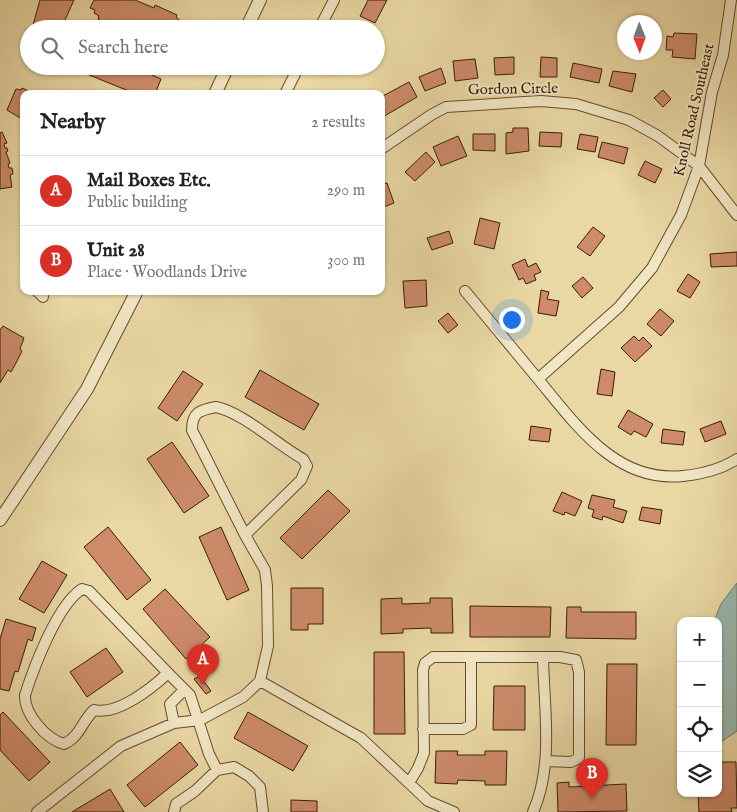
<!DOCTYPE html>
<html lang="en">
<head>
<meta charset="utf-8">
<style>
  :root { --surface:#fff; --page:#f6f6f6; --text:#222; --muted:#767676; --line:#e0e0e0; --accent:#d93025 }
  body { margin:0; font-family:"IM FELL English",serif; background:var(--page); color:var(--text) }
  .controls { position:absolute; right:15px; bottom:15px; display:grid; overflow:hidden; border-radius:10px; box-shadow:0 1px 4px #0004 }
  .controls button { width:45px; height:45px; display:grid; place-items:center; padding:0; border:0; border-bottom:1px solid var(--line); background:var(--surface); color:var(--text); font:25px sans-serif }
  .compass { position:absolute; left:617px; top:15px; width:45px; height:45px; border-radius:50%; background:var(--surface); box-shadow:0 1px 4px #0004; rotate:179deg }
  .you { position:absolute; left:511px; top:319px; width:18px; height:18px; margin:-12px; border:4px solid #fff; border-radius:50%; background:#1a73e8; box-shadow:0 0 0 8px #1a73e833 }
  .badge { display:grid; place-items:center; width:32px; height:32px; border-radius:50%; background:var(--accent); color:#fff; font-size:16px; font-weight:700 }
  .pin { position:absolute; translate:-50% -41px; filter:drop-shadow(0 1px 2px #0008) }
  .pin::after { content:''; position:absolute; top:26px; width:18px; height:15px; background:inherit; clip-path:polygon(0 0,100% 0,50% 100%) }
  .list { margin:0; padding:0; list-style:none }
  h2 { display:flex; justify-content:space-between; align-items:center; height:65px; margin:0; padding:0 20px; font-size:21px }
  h2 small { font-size:16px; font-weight:400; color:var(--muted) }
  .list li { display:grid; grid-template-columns:32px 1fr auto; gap:15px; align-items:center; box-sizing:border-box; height:70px; padding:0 20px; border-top:1px solid var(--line) }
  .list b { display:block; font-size:19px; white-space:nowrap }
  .list p { margin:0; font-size:16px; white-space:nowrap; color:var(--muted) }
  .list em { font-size:16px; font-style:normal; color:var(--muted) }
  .icon { flex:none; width:28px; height:28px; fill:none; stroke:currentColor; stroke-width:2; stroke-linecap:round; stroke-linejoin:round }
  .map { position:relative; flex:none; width:737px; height:812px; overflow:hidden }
  .search { position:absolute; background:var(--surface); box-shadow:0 1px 4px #0004; left:20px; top:20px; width:365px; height:55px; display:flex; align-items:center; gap:12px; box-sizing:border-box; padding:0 18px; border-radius:28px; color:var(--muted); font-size:19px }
  .panel { position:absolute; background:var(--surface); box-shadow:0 1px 4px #0004; left:20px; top:90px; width:365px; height:205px; border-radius:10px }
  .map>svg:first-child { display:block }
  .water { fill:#99b9ae; stroke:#737a6c }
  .building { fill:#cd8b6a; stroke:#391c08 }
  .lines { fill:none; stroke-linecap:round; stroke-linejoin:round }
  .minor-casing { stroke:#654b2f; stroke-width:12 }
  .tertiary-casing { stroke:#654b2f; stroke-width:14 }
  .minor { stroke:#f1e6c4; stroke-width:10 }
  .tertiary { stroke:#f1e6c4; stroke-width:12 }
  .labels { text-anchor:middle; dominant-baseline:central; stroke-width:4; stroke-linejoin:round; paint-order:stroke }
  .street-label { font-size:15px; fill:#391c08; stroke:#f1e6c4 }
</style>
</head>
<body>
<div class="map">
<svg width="737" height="812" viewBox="0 0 737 812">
  <rect width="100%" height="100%" fill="#ead8a4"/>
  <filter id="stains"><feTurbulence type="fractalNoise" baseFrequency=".004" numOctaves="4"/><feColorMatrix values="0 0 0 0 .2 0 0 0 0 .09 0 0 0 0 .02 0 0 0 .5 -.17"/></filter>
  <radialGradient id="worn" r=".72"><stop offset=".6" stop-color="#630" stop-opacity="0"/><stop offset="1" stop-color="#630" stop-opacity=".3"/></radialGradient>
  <path class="water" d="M737,583V731L718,744V621H714L721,604Z"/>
  <path class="building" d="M40,0H74L61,29H35L36,26L33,25Z
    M94,0H135L154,8L155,5L177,15L176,17L185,25L184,29H128L121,26L120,29H116L98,19L99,16L94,13L95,10L90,8Z
    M368,0H387L375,23L360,16Z
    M674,33L697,34L695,59L672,57L673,50H666L667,36L673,37Z
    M514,57V74L495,75L494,58Z
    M541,57L557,58V77H540Z
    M475,59L478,78L455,81L453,61Z
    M573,63L602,69L599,83L570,77Z
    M84,66H132L161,79L155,94H136L82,72Z
    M441,68L446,83L425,91L419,77Z
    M613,71L636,74L632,92L609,86Z
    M409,82L417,97L381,118V97Z
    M22,88L33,93L24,94V117L22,119L7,110L16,89L21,90Z
    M663,90L671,99L663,107L654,98Z
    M513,128H528L529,151L506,154V133L513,132Z
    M2,132L7,143L4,144L5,148H7L8,151L6,152L10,163L8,164L9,168H12L13,174L10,175L12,187L0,189V133Z
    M540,132L562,133L561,147L539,146Z
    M473,134H495V151L473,150Z
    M580,134L598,137L595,152L577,149Z
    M458,136L467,156L441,166L433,147Z
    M602,142L628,148L624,164L598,157Z
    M426,152L435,162L415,181L405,172Z
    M645,161L662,169L655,183L638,175Z
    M387,183L394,203L381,208V185Z
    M480,218L500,223L494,249L474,244Z
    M593,227L605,236L590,256L577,247Z
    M449,231L453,243L432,250L427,238Z
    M737,252V266L711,267L710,254Z
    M525,259L528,267L536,263L541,272L534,275L536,280L526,284L523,278L519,280L512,265Z
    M688,274L700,282L690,298L677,291Z
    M583,277L593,288L582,298L572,286Z
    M426,280L427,306L405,308L403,281Z
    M541,290L549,292L547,299L559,301L556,316L538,313Z
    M660,309L674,321L661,336L647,324Z
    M448,313L458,325L448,333L438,321Z
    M3,326L24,338L20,349L22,351L16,363L11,372L8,370L0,383V330Z
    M634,336L639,341L643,337L652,346L635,362L621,348Z
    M601,369L615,372L612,396L597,394Z
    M260,370L319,404L304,430L245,397Z
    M183,371L203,384L177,421L158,408Z
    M628,410L653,424L646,437L634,431L631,435L618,427Z
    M721,421L726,434L705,442L700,429Z
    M531,426L551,429L549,442L529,440Z
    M663,429L685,432L683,445L661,443Z
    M172,442L209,496L184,513L147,459Z
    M328,490L350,511L302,559L280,538Z
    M562,492L582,501L575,516L565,512L564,515L553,511Z
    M592,495L615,500L613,507L627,511L623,523L603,516L602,520L592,517L594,510L588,508Z
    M642,507L662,510L660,524L639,520Z
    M108,527L151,580L127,600L84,547Z
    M221,527L249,590L227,600L199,537Z
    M42,561L67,575L44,613L19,599Z
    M291,588H323V624H308V630H291Z
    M165,589L210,637L186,659L143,609Z
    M402,598V604L430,603V598H452L453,633H431V628L403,629V633L381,634V599Z
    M470,606L551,607L550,637H470Z
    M567,607H581V612H636V639L566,638Z
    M6,619L36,628L32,641L28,639L18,672L15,671L9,691L0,689V639Z
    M106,648L123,672L87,697L70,672Z
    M374,652H404L405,734H374Z
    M607,664H637L636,745H606Z
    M200,676L211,691L206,694L194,679Z
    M494,686H525V730H493Z
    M3,712L50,762L29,781L0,750V715Z
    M248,712L308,746L293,771L234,738Z
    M180,742L198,765L145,807L127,785Z
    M436,751H458L457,755H485V751H507L506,785H485V781L458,780L457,784L435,783Z
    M722,762H736L737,808H731L732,812H699L698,793H718V764Z
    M569,782V787L626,784L627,811L558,812L557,783Z
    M110,789L124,812H72Z
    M291,800L317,801V812H291Z"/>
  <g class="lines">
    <defs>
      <path id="minor" d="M319,29L334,0
        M285,94L299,66
        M381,149L431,115L446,107L541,101L576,104L629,120L658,136L699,166L737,215
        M37,291L43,297
        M465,291C489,320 514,350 538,379C576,425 616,483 683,476C703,474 720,470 737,459
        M538,379L619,307L652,268L681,215L699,166L712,92L723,55L731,0
        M216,407C242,412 278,445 303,459L307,466L301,480L245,535L192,430C192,412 200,410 216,407Z
        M82,589L89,591L168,673C152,688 117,716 94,710C82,721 80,737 64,744C46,739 24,714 25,695C34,667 57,605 82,589Z
        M168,673L190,695L209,754L217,770
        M260,681L361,738L428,801L454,812
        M174,723L170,704L184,690
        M423,729H463L471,725V657
        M409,783L418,768L424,753L423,670L425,663L433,657H560L576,660L579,672V758L571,762L545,761
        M37,812L121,746L174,723L200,720L243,697L260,681L268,646L267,586L265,570L245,535
        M174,812L176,804L195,791L217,770L234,767L249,776L260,787L263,812
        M533,812C554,765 544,708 543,658"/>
      <path id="tertiary" d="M246,29L260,0
        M215,94L228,66
        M0,520L87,389L137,291"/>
    </defs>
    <use href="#minor" class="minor-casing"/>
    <use href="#tertiary" class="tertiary-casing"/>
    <use href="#minor" class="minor"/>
    <use href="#tertiary" class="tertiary"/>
  </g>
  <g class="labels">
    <g class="street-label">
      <text transform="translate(513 89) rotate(-1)">Gordon Circle</text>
      <text transform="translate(694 110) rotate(-77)">Knoll Road Southeast</text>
    </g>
  </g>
  <rect width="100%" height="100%" filter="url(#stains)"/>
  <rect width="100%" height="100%" fill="url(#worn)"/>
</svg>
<div class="controls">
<button>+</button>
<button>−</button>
<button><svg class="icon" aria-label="locate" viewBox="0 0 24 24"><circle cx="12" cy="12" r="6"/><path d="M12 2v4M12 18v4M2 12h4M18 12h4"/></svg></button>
<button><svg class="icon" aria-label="layers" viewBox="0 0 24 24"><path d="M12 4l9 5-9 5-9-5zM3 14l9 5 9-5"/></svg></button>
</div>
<svg class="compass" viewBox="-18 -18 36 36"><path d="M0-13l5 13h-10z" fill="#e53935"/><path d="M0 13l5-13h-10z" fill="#767676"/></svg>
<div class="you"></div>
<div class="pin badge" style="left:203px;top:685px">A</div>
<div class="pin badge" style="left:592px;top:799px">B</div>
<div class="search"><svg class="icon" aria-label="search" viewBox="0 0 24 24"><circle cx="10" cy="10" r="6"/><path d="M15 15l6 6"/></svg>Search here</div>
<section class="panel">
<h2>Nearby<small>2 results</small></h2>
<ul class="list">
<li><span class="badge">A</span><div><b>Mail Boxes Etc.</b><p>Public building</p></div><em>290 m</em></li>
<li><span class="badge">B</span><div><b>Unit 28</b><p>Place · Woodlands Drive</p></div><em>300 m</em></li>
</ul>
</section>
</div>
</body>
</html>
